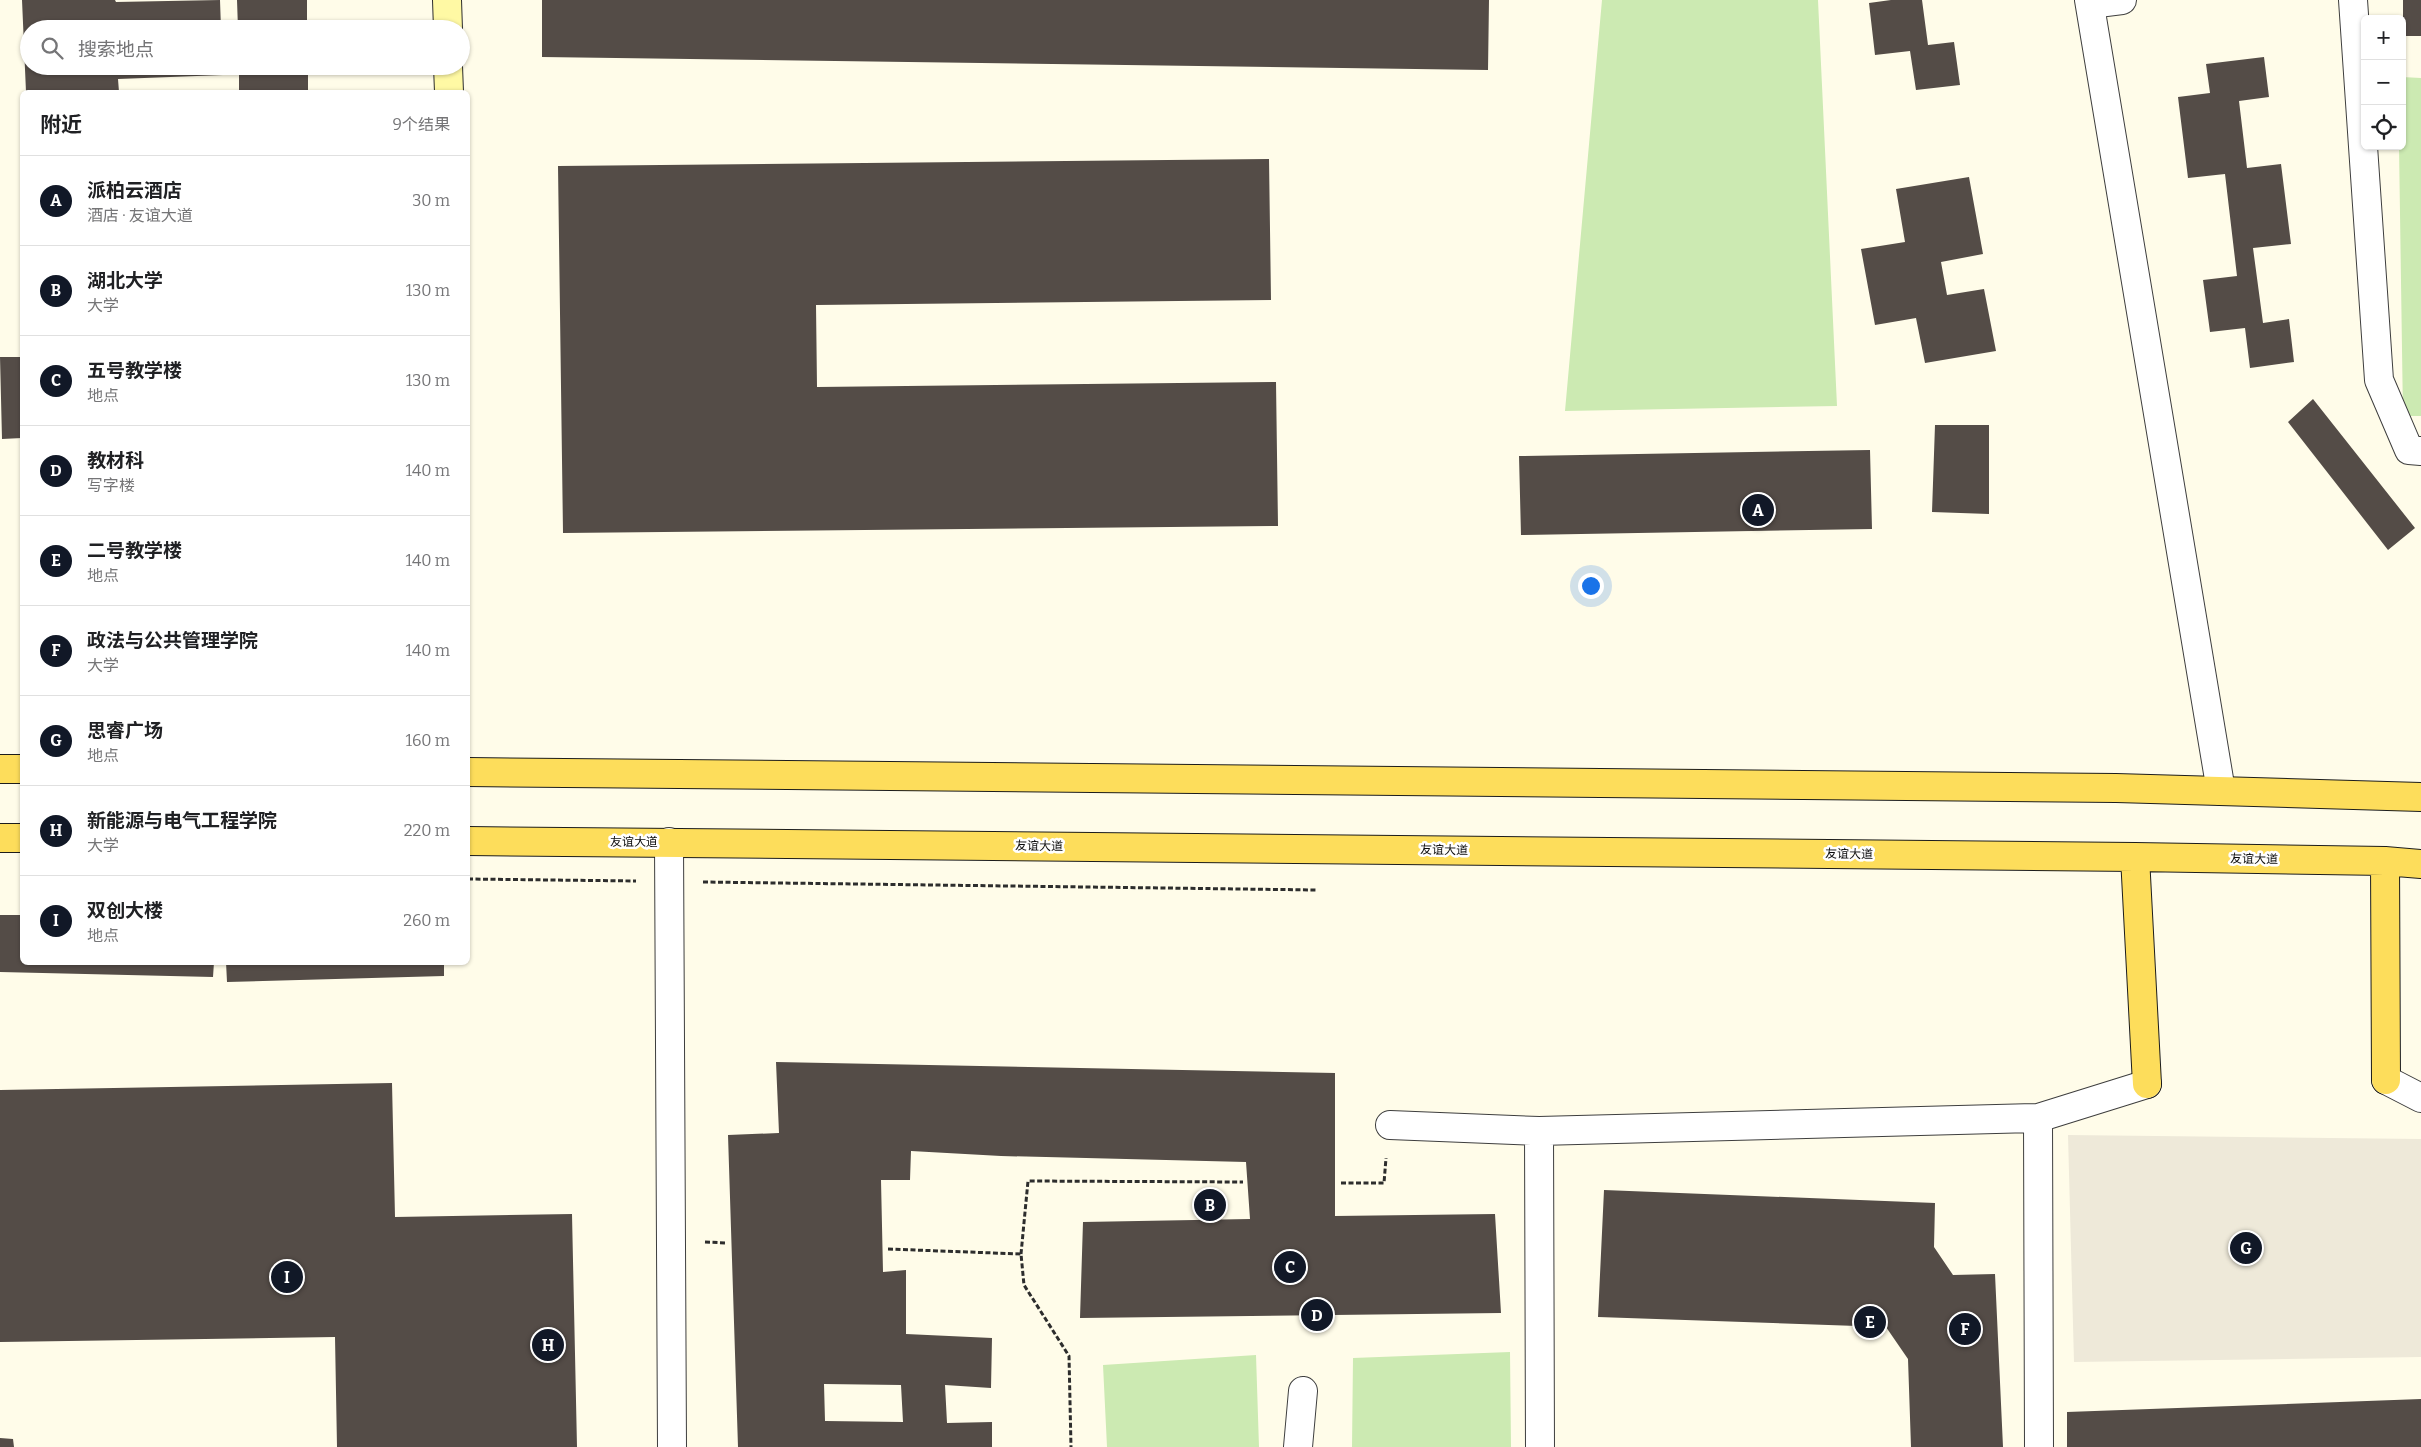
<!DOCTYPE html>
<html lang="zh">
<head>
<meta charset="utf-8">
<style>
  :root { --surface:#fff; --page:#f2f2f2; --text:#202124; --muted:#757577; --line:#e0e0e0; --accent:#111827 }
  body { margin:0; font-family:Bitter,"Noto Sans SC",serif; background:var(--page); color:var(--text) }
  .controls { position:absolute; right:15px; top:15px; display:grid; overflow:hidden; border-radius:8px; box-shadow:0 1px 4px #0004 }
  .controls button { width:45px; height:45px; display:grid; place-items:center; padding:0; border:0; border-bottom:1px solid var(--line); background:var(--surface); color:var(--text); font:25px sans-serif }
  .you { position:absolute; left:1590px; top:585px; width:18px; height:18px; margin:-12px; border:4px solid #fff; border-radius:50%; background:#1a73e8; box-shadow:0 0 0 8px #1a73e833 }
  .badge { display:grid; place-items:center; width:32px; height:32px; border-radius:50%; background:var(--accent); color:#fff; font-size:16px; font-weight:700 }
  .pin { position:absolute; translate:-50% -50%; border:2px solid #fff; box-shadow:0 1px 5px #0006 }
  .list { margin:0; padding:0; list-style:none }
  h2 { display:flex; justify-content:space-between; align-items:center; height:65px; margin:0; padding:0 20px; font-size:21px }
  h2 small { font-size:16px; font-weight:400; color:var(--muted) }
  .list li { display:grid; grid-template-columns:32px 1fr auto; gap:15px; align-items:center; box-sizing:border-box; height:90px; padding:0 20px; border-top:1px solid var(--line) }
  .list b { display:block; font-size:19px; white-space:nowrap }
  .list p { margin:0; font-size:16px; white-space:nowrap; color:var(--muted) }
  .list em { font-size:16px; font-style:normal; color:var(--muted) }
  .icon { flex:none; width:28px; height:28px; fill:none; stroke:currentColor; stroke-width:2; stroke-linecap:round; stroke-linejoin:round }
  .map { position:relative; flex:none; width:2421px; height:1447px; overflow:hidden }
  .search { position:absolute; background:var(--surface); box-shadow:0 1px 4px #0004; left:20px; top:20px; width:450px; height:55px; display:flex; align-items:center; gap:12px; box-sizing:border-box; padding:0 18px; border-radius:28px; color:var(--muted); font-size:19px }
  .panel { position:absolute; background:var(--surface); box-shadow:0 1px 4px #0004; left:20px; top:90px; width:450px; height:875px; border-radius:8px }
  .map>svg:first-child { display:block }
  .green { fill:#cceab2 }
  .plaza { fill:#eee9d9 }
  .building { fill:#544c47; fill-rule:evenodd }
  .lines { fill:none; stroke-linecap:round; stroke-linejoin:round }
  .street-casing { stroke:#3e3e3e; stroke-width:30 }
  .secondary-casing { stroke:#2d2d2d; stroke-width:30 }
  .primary-casing { stroke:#1c1c1c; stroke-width:30 }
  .path { stroke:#2d2d2d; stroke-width:3; stroke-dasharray:5 2.5; stroke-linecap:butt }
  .street { stroke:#fff; stroke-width:28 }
  .secondary { stroke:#fff9a4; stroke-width:28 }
  .primary { stroke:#fddd5b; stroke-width:28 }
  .labels { text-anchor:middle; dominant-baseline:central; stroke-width:5; stroke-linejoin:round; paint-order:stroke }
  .street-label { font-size:12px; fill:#0b0b0b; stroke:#fff }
</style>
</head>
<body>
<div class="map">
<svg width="2421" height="1447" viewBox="0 0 2421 1447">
  <rect width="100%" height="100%" fill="#fffce9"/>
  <path class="green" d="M1602,0H1818L1837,406L1565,411Z
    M2402,77L2421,78V416H2403L2399,146H2402Z
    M1510,1352L1511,1447H1352L1353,1358Z
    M1256,1355L1259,1447H1107L1103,1365Z"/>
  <path class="plaza" d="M2068,1135L2421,1139V1357L2074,1362Z"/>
  <path class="building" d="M22,0H115L116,2L220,0L221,29H29V66H222L223,75L118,79L119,92H26Z
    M237,0H307V29H238Z
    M542,0H1489L1488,70L542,57Z
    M1891,0H1922L1928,45L1954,42L1960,85L1916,90L1910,51L1875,55L1869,3Z
    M2403,0H2421V36H2403Z
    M2264,57L2269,97L2239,101L2247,168L2281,164L2291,244L2253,248L2263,323L2289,319L2294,362L2250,368L2245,328L2210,332L2203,280L2237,276L2225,174L2188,178L2178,97L2210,93L2206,64Z
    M239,66H308V92H239Z
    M1269,159L1271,300L816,305L817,387L1276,382L1278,526L563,533L558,166Z
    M1969,177L1983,254L1941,262L1947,295L1984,289L1996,351L1925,363L1916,318L1875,325L1861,249L1905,242L1896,189Z
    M0,357H22V438L2,439Z
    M2313,399L2415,528L2388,550L2288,422Z
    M1935,425H1989V514L1932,512Z
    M1870,450L1872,529L1521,535L1519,456Z
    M0,915H22V962H214L213,977L0,972Z
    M226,962H444V976L227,982Z
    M776,1062L1335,1073V1216L1495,1214L1501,1313L1080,1318L1083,1222L1250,1219L1246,1162L1001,1156L911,1151L910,1180H881L883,1272L906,1270V1334L992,1338L991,1388L945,1385L947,1423L992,1422V1447H738L728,1135L779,1133ZM824,1384L901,1385L903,1422L825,1421Z
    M392,1083L395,1217L572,1214L577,1447H337L335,1337L0,1342V1090Z
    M1604,1190L1935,1203L1934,1247L1953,1275L1995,1274L2003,1447H1911L1908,1359L1886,1327L1598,1317Z
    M2421,1399V1447H2067V1412Z
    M0,1438L13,1439L14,1447H0Z"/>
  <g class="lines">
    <defs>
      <path id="street" d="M2089,0L2221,791
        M2353,0L2379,380L2409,450L2421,451
        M2090,4L2122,0
        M669,842L672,1447
        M2386,1080L2421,1098
        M1390,1125L1539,1131L2038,1118
        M1539,1131L1540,1447
        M1298,1447L1303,1391
        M2039,1447L2038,1118L2147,1084"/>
      <path id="secondary" d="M447,0L448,29
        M448,66L449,92"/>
      <path id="primary" d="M0,769H22
        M468,772L2116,788L2421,797
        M0,838H22
        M468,841L2135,857L2385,861L2421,864
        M2135,857L2147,1084
        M2385,861L2386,1080"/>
    </defs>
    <use href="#street" class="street-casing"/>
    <use href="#secondary" class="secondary-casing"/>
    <use href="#primary" class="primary-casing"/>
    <path class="path" d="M468,879L636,881
      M703,882L1317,890
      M1341,1183H1384L1386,1158
      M705,1242L727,1243
      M888,1249L1021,1254L1024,1285L1069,1356L1071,1447
      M1021,1254L1028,1181L1243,1182"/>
    <use href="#street" class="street"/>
    <use href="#secondary" class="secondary"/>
    <use href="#primary" class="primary"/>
  </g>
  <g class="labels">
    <g class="street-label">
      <text x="634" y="842">友谊大道</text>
      <text transform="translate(1039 846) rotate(1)">友谊大道</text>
      <text transform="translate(1444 850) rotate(1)">友谊大道</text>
      <text transform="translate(1849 854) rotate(1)">友谊大道</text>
      <text transform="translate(2254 859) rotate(1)">友谊大道</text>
    </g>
  </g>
</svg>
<div class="controls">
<button>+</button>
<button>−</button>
<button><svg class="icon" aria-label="locate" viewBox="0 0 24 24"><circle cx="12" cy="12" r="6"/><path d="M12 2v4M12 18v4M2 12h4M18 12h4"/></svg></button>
</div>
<div class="you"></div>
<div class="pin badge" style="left:1758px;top:510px">A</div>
<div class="pin badge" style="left:1210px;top:1205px">B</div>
<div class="pin badge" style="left:1290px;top:1267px">C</div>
<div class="pin badge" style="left:1317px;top:1315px">D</div>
<div class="pin badge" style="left:1870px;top:1322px">E</div>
<div class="pin badge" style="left:1965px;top:1329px">F</div>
<div class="pin badge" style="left:2246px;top:1248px">G</div>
<div class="pin badge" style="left:548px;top:1345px">H</div>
<div class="pin badge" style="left:287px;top:1277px">I</div>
<div class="search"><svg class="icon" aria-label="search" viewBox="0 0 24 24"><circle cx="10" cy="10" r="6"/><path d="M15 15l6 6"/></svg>搜索地点</div>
<section class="panel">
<h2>附近<small>9个结果</small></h2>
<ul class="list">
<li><span class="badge">A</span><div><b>派柏云酒店</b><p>酒店 · 友谊大道</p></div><em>30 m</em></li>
<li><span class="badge">B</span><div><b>湖北大学</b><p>大学</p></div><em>130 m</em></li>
<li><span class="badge">C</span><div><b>五号教学楼</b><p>地点</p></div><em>130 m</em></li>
<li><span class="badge">D</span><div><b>教材科</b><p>写字楼</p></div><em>140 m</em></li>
<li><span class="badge">E</span><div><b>二号教学楼</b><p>地点</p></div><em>140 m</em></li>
<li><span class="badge">F</span><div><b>政法与公共管理学院</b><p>大学</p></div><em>140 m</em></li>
<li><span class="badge">G</span><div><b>思睿广场</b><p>地点</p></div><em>160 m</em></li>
<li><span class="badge">H</span><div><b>新能源与电气工程学院</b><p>大学</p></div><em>220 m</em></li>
<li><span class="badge">I</span><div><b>双创大楼</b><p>地点</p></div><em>260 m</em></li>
</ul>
</section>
</div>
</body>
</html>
